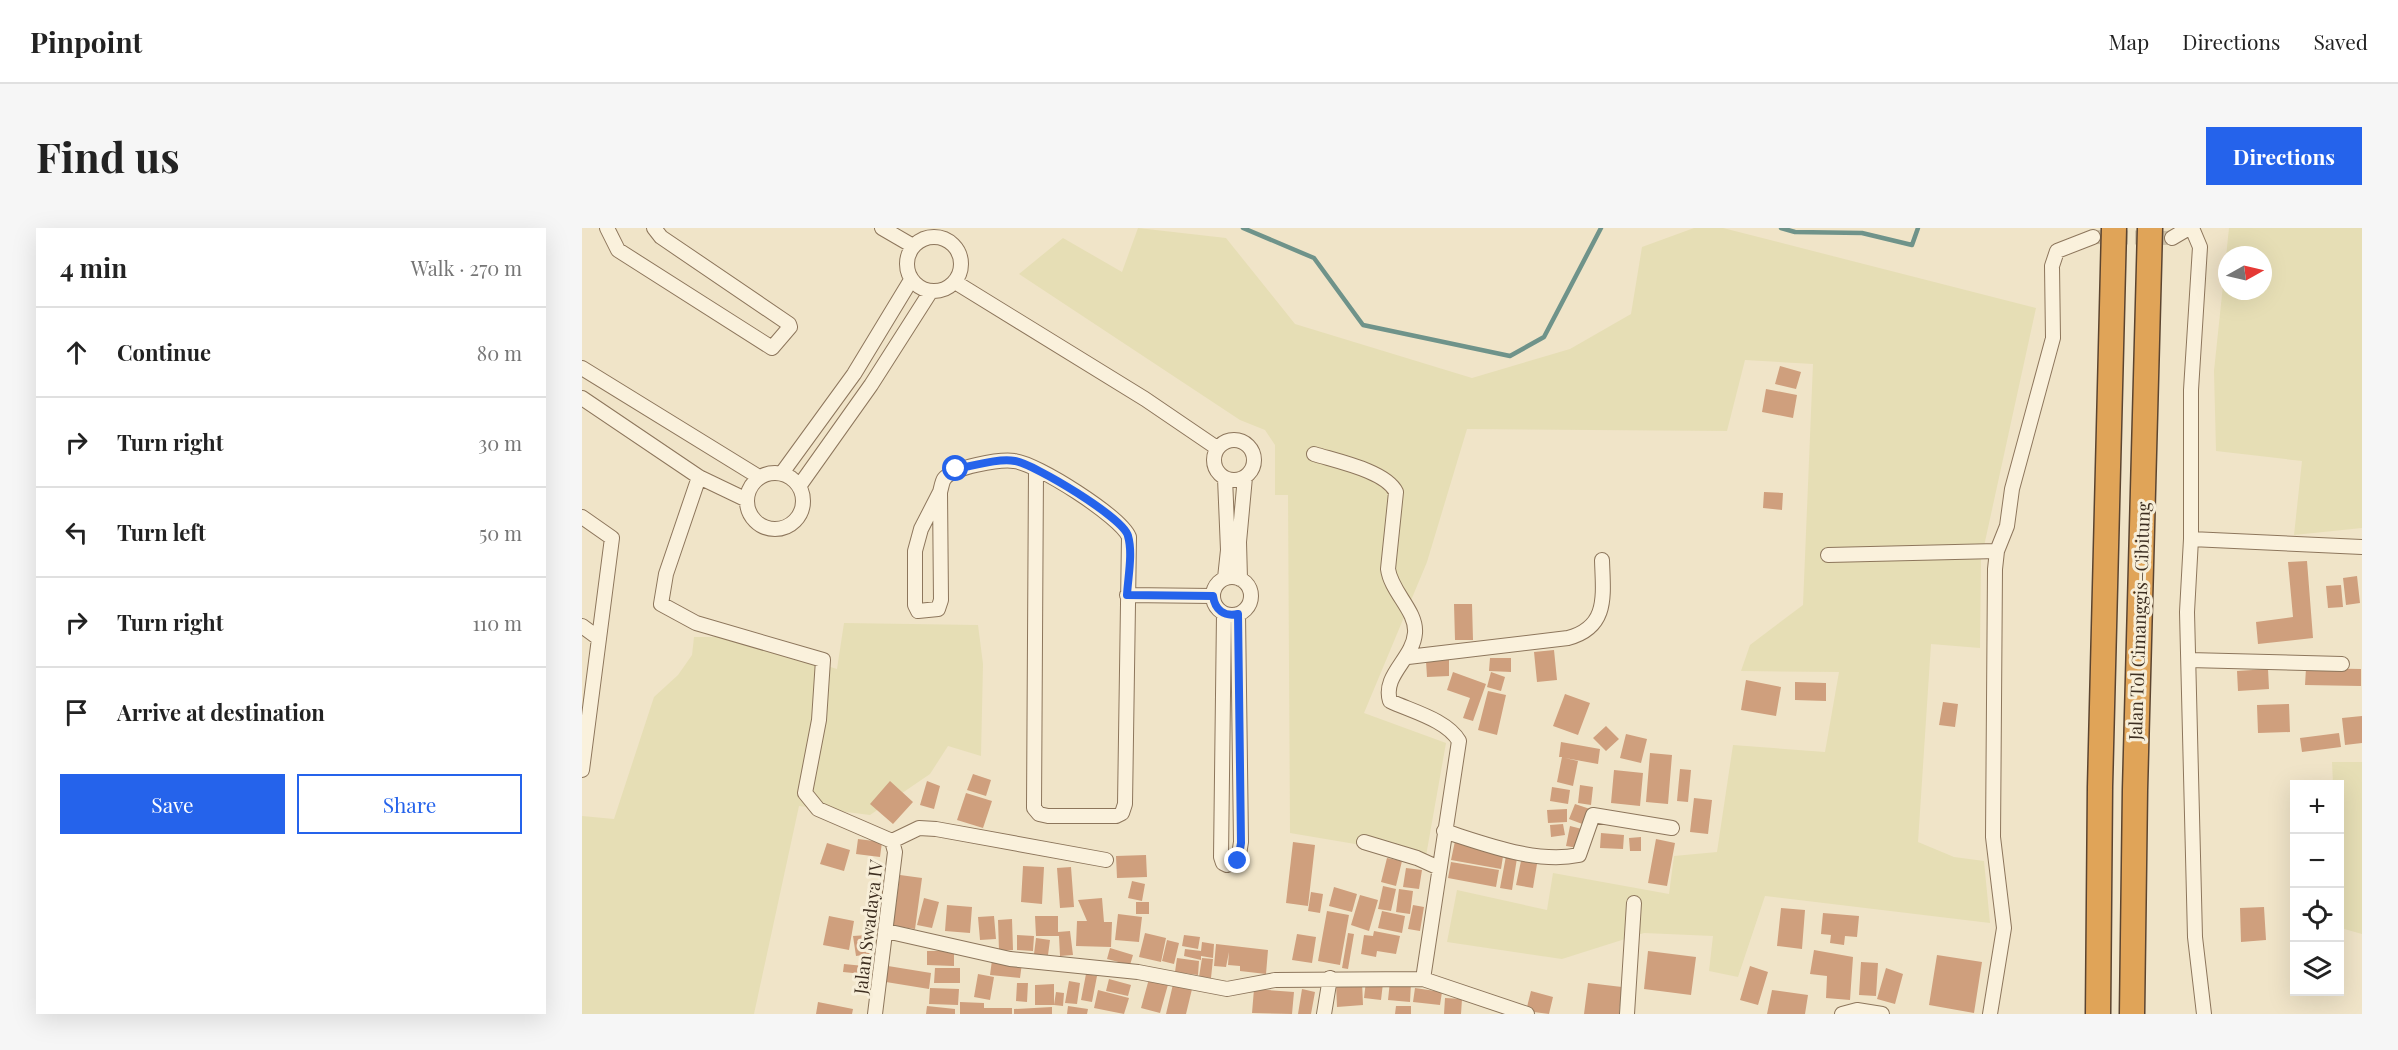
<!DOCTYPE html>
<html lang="en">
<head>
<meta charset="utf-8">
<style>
  :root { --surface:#fff; --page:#f6f6f6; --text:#222; --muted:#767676; --line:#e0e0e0; --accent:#2563eb }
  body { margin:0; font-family:"Playfair Display",serif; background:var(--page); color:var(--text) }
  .controls { position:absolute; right:18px; bottom:18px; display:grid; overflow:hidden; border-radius:0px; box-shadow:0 6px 24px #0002 }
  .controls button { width:54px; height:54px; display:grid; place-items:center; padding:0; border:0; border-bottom:2px solid var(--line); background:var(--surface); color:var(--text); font:30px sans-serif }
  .compass { position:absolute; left:1636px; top:18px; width:54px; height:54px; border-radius:50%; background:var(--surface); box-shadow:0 6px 24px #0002; rotate:82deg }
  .stop { position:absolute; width:18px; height:18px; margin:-14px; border:4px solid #2563eb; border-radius:50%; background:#fff }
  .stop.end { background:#2563eb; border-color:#fff; box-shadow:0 2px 6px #0008 }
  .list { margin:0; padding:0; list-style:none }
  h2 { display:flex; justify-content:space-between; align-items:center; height:78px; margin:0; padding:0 24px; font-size:26px }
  h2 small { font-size:20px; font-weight:400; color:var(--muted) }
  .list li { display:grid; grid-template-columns:39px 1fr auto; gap:18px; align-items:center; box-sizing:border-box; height:90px; padding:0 24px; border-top:2px solid var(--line) }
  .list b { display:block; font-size:22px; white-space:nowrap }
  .list em { font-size:20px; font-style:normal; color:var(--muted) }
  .actions { display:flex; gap:12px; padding:18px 24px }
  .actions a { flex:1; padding:14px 0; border:2px solid var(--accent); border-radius:0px; text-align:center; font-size:21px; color:var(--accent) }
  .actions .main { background:var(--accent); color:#fff }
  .icon { flex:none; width:33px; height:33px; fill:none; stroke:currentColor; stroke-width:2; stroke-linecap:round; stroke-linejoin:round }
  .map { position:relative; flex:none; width:1780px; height:786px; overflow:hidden; border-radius:0px }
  header { display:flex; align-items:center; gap:36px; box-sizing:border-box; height:84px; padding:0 30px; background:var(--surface); border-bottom:2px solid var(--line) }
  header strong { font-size:28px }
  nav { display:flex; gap:33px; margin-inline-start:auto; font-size:21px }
  .intro { display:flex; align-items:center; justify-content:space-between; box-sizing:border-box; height:144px; padding:0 36px }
  h1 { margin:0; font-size:42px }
  .button { padding:15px 27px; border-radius:0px; background:var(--accent); color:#fff; font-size:21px; font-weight:700 }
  main { display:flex; gap:36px; padding:0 36px }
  aside { flex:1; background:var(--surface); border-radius:0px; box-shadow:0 6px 24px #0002 }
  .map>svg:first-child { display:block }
  .farmland { fill:#e6deb5; fill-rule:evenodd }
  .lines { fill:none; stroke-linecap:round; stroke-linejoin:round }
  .stream { stroke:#6f938a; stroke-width:4.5 }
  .building { fill:#cf9f7d }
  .minor-tunnel { stroke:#ccc0a6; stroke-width:14; stroke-dasharray:14 7; stroke-linecap:butt }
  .minor-casing { stroke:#8d765c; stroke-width:16 }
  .motorway-casing { stroke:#5b4430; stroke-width:27 }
  .minor { stroke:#faf1dc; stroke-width:14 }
  .motorway { stroke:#e0a458; stroke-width:24 }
  .route { stroke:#2563eb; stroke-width:8 }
  .labels { text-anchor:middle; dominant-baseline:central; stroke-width:6; stroke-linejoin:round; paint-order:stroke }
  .street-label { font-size:18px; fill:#3d2e20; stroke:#f7eed8 }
</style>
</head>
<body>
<header>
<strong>Pinpoint</strong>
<nav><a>Map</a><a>Directions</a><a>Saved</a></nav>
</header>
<div class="intro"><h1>Find us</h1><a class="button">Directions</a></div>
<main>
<aside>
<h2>4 min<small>Walk · 270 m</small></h2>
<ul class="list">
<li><svg class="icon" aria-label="ahead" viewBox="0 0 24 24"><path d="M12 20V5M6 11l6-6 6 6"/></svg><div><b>Continue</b></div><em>80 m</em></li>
<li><svg class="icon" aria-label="right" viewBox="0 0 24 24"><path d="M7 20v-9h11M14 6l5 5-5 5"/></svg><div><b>Turn right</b></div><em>30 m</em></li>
<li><svg class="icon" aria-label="left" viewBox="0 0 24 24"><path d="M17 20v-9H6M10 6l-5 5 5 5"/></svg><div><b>Turn left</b></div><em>50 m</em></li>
<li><svg class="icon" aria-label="right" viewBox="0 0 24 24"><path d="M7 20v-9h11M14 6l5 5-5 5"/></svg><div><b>Turn right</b></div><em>110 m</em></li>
<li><svg class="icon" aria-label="arrive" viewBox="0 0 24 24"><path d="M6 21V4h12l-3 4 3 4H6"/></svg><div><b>Arrive at destination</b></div></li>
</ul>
<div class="actions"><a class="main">Save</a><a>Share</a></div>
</aside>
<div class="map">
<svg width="1780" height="786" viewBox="0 0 1780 786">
  <rect width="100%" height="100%" fill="#f0e4c8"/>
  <path class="farmland" d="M556,0L644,10L713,96L890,150L988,121L1049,86L1060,19L1112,0H1141L1454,80L1399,332L1398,420L1349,416L1336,614L1372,629L1402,633L1408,695L1183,668L1156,749L1127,743L1131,708L1062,705L980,731L865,714L875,662L965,682L971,645L1087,666L1092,628L1135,624L1151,517L1243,524L1257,444L1159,443L1168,417L1221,377L1231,136L1163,132L1145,203L885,201L845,334L782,485L864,515L844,628L708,605L706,267H693V217L683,202L658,192L437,46L481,10L540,44Z
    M1647,0H1780V300L1712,307L1720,233L1634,223L1632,143ZM1645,27H1681V63H1645Z
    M262,395L396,397L401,436L399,528L366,518L348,546L288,587L217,578L172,786H0V588L32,591L72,469L96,447L110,427L112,409H149L255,441Z
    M1750,534H1780V706L1759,700L1758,556H1751Z"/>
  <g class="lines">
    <path class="stream" d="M661,0L732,30L781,97L928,128L962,109L1019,0
      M1199,0L1213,4L1280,5L1330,17L1336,0"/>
  </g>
  <path class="building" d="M1198,138L1219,144L1214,161L1193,156Z
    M1184,161L1215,167L1211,190L1180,184Z
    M1182,264L1201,265L1200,282L1181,280Z
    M1725,333L1731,410L1676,416L1674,394L1711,389L1706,334Z
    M1775,348L1778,375L1764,377L1761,350Z
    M1759,357L1761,379L1746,380L1744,358Z
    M872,376H890L891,412H873Z
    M972,422L975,452L955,454L952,424Z
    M908,430H929V444L907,443Z
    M867,432V448L845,449L844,433Z
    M1724,440L1779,441V458L1723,457Z
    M1686,441L1687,461L1656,463L1655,443Z
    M871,444L904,456L891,493L881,490L888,470L865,462Z
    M909,444L923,449L919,463L905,459Z
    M1164,452L1199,459L1194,488L1159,482Z
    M1213,454L1244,455V473L1213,472Z
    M906,463L924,467L915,507L896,502Z
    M983,466L1008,475L996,507L971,498Z
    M1361,474L1376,476L1373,499L1357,497Z
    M1707,476L1708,504L1676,505L1675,477Z
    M1780,488V515L1763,517L1760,490Z
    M1024,498L1037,511L1024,523L1011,510Z
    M1757,505L1759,519L1720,524L1718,510Z
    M1044,506L1065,511L1059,535L1038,530Z
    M979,514L1018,521L1016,536L983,530L996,533L991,558L975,554L980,529H977Z
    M1068,525L1090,527L1086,576L1064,574Z
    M1098,541L1109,542L1106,574L1095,573Z
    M1032,542L1061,545L1058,578L1029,575Z
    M391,546L409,552L404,568L385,562Z
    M308,553L331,574L311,596L288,576Z
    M345,553L358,558L352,581L338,577Z
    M998,557L1011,559L1009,577L996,575Z
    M970,559L988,562L986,576L968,573Z
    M384,565L410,573L401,600L375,592Z
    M1112,570L1130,572L1126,606L1108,604Z
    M993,576L1008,581L1003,597L987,591Z
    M985,581V594L966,595L965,582Z
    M981,596L983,607L969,609L968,597Z
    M988,598L1000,601L996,620L984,618Z
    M1019,605L1042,607L1041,621L1018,620Z
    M1059,609V623H1048L1047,610Z
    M276,611L300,614L298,629L274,626Z
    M1074,611L1093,615L1085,658L1066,655Z
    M873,613L922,622L919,641L869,632Z
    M711,614L733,617L726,678L704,675Z
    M245,615L268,622L262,643L238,636Z
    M564,627L565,649L535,650L534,628Z
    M924,628L935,630L930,662L918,660Z
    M805,630L820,633L814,658L799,654Z
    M939,633L955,636L951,660L934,657Z
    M869,634L917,642L914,659L866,650Z
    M441,638L462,639L460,676L439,674Z
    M489,639L492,679L478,680L475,640Z
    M824,640L840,642L837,661L821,659Z
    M318,647L340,650L333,701L311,698Z
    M550,653L563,656L560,673L546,670Z
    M801,658L814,661L809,683L796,681Z
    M752,659L775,666L770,684L747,678Z
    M817,661L831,663L828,686L814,684Z
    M729,664L741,666L738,685L726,683Z
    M778,667L796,672L787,703L769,697Z
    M342,670L357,674L350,700L335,697Z
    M520,670L522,694H530L529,719L494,718L495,693H505L496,672Z
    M554,674H567V686H554Z
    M365,677L390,679L388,705L363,703Z
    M831,677L842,679L838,703L826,701Z
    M1682,679L1684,712L1659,714L1658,680Z
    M1199,680L1223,682L1220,721L1195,718Z
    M745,683L767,687L758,737L736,733Z
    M800,683L823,688L820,705L796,700Z
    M1241,685L1277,688L1275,709L1263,708L1262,717L1248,715L1249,707L1239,706Z
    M536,686L560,689L557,714L533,712Z
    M247,688L272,693L267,722L241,717Z
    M412,688L414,711L398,712L396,689Z
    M453,688H476V704L488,703L491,727L478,728L477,708H454Z
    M430,691L431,722L417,723L416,692Z
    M792,703L818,708L814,726L795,723L794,729L779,726L782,707L791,708Z
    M563,705L584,710L579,734L557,729Z
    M766,705L772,706L766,741L760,740Z
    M715,706L734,709L730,735L710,732Z
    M286,707L288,726L274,728L271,708Z
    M435,707L452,708L451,723L435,722Z
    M602,707L618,709L616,721L600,718Z
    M454,710L468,712L466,727L452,726Z
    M585,712L597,715L592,736L580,733Z
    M620,714L632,716L631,730L619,728V732L602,728L603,721L619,723Z
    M634,716L686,722L684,746L658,743V738L646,737L647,724L644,739L632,738Z
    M528,720L551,727L548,737L525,731Z
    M1232,722L1271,729L1268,772L1244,770L1245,748L1228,746Z
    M345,723H372V738L345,737Z
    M1066,723L1114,729L1109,767L1062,761Z
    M1355,727L1400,734L1392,785L1347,777Z
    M595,730L617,733L616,747L593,744Z
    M620,730L631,731L629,750L617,749Z
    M410,732L440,735L438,750L408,747Z
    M1279,734L1296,735L1294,768L1277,767Z
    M262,736L282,738L281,746L261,744Z
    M306,738L349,745L347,761L304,754Z
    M1168,738L1186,744L1176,777L1158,772Z
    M353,740H378V755H352Z
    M1304,740L1321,746L1313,776L1295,771Z
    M396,746L412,749L408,772L392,769Z
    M504,746L515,748L510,774L499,772Z
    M568,747L587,753L578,785L559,780Z
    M527,751L549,757L546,768L524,763Z
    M592,752L611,757L604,786H584Z
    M487,753L498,755L495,776L483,775Z
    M780,753L781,777L755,779L754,755Z
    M784,753L801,755L799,772L782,770Z
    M808,753L829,755L828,774L806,772Z
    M435,755H446L445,774L434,773Z
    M1006,755L1040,759L1037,786H1002Z
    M472,756V777H453V757Z
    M348,760L377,761L376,777L347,776Z
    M833,760L860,764L858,777L831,774Z
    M672,761L712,764L710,786L670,785Z
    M720,761L733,764L729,786H716Z
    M516,762L547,770L542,786L512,780Z
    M1190,762L1226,767L1223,786H1185Z
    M949,763L971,769L967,786L944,783Z
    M474,764L482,765L481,778L472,777Z
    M863,770L880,771L879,786H862Z
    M236,774L271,781L270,786H234Z
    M378,774L402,775V780H430V786H378Z
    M345,778L373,781V786H344Z
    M486,778L506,781L505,786H485Z
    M814,778H829V786H813Z
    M470,779V786H432V781Z"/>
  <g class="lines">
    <path class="minor-tunnel" d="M1511,9L1590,10"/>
    <defs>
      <path id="minor" d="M25,0L36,22L190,120L208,99L207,96L79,9L72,0
        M300,0L331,18
        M1610,0L1618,19L1609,162V311L1605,384L1613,709L1622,786
        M325 36a27 27 0 1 1 54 0a27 27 0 1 1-54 0Z
        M1590,10L1607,0
        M373,54L563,171L635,220
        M0,140L177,249
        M0,170L117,249L165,272
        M632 232a20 20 0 1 1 40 0a20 20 0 1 1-40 0Z
        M732,226C754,233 804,243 814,264L806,341C809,364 835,383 833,405C831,431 800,447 808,473C829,483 865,492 877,513L841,751
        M165 273a28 28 0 1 1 56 0a28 28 0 1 1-56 0Z
        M200,245L272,146L329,52
        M117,249L84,346L79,376L114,395L241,432L237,492L223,565L236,581L310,613
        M643,250L646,322L643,350
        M218,257L289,157L349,63
        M358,264L339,301L333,323V377L336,383L356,381L359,372L358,264C359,261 360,254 362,251C370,239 419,231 432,233C455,235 539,289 547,309L543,576L540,585L534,588H466L457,586L452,580L454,242
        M0,289L30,310L0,542
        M1609,311L1780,319
        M1246,327L1415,323
        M631 368a19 19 0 1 1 38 0a19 19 0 1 1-38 0Z
        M658,351L657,314L663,249
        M545,367L631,368
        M642,386L639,629L641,635L645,637L656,633L659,614L656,386
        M0,398L15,409
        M826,429L986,410C1027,399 1021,367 1020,332
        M1607,432L1760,436
        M862,603C903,616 954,636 997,627L1011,587L1090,600
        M310,613L337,600L354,601L524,632
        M782,614L835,630L857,640
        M304,703L428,731L556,744L645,761L693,752L841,751L945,786
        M293,786L313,624L310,613
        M742,786L748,750
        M1045,786L1052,675
        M1260,786L1275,782L1300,786
        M1408,786L1422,700L1411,609L1413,341L1415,323L1425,298L1430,261L1471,110L1470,38L1475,23L1511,9"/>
      <path id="motorway" d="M1516,786L1518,559L1532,0
        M1550,786L1553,562L1568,0"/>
    </defs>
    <use href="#minor" class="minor-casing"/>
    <use href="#motorway" class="motorway-casing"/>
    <use href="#minor" class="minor"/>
    <use href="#motorway" class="motorway"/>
  </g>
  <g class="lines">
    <path class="route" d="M374,241C391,238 416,230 433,233C452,236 542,290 546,308C551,325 546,349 545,367L631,368C633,382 642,389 656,386L659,615L656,633"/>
  </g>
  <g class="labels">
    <g class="street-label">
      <text transform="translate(1557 393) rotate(-88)">Jalan Tol Cimanggis–Cibitung</text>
      <text transform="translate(286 699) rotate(-83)">Jalan Swadaya IV</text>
    </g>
  </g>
</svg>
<div class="controls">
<button>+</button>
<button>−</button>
<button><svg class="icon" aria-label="locate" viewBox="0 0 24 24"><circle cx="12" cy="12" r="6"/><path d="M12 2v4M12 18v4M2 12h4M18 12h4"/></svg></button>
<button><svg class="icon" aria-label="layers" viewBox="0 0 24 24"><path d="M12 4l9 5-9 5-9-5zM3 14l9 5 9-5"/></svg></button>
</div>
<svg class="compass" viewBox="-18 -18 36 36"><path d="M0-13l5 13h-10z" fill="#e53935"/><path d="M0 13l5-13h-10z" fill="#767676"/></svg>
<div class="stop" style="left:374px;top:241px"></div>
<div class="stop end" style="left:656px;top:633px"></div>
</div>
</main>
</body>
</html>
